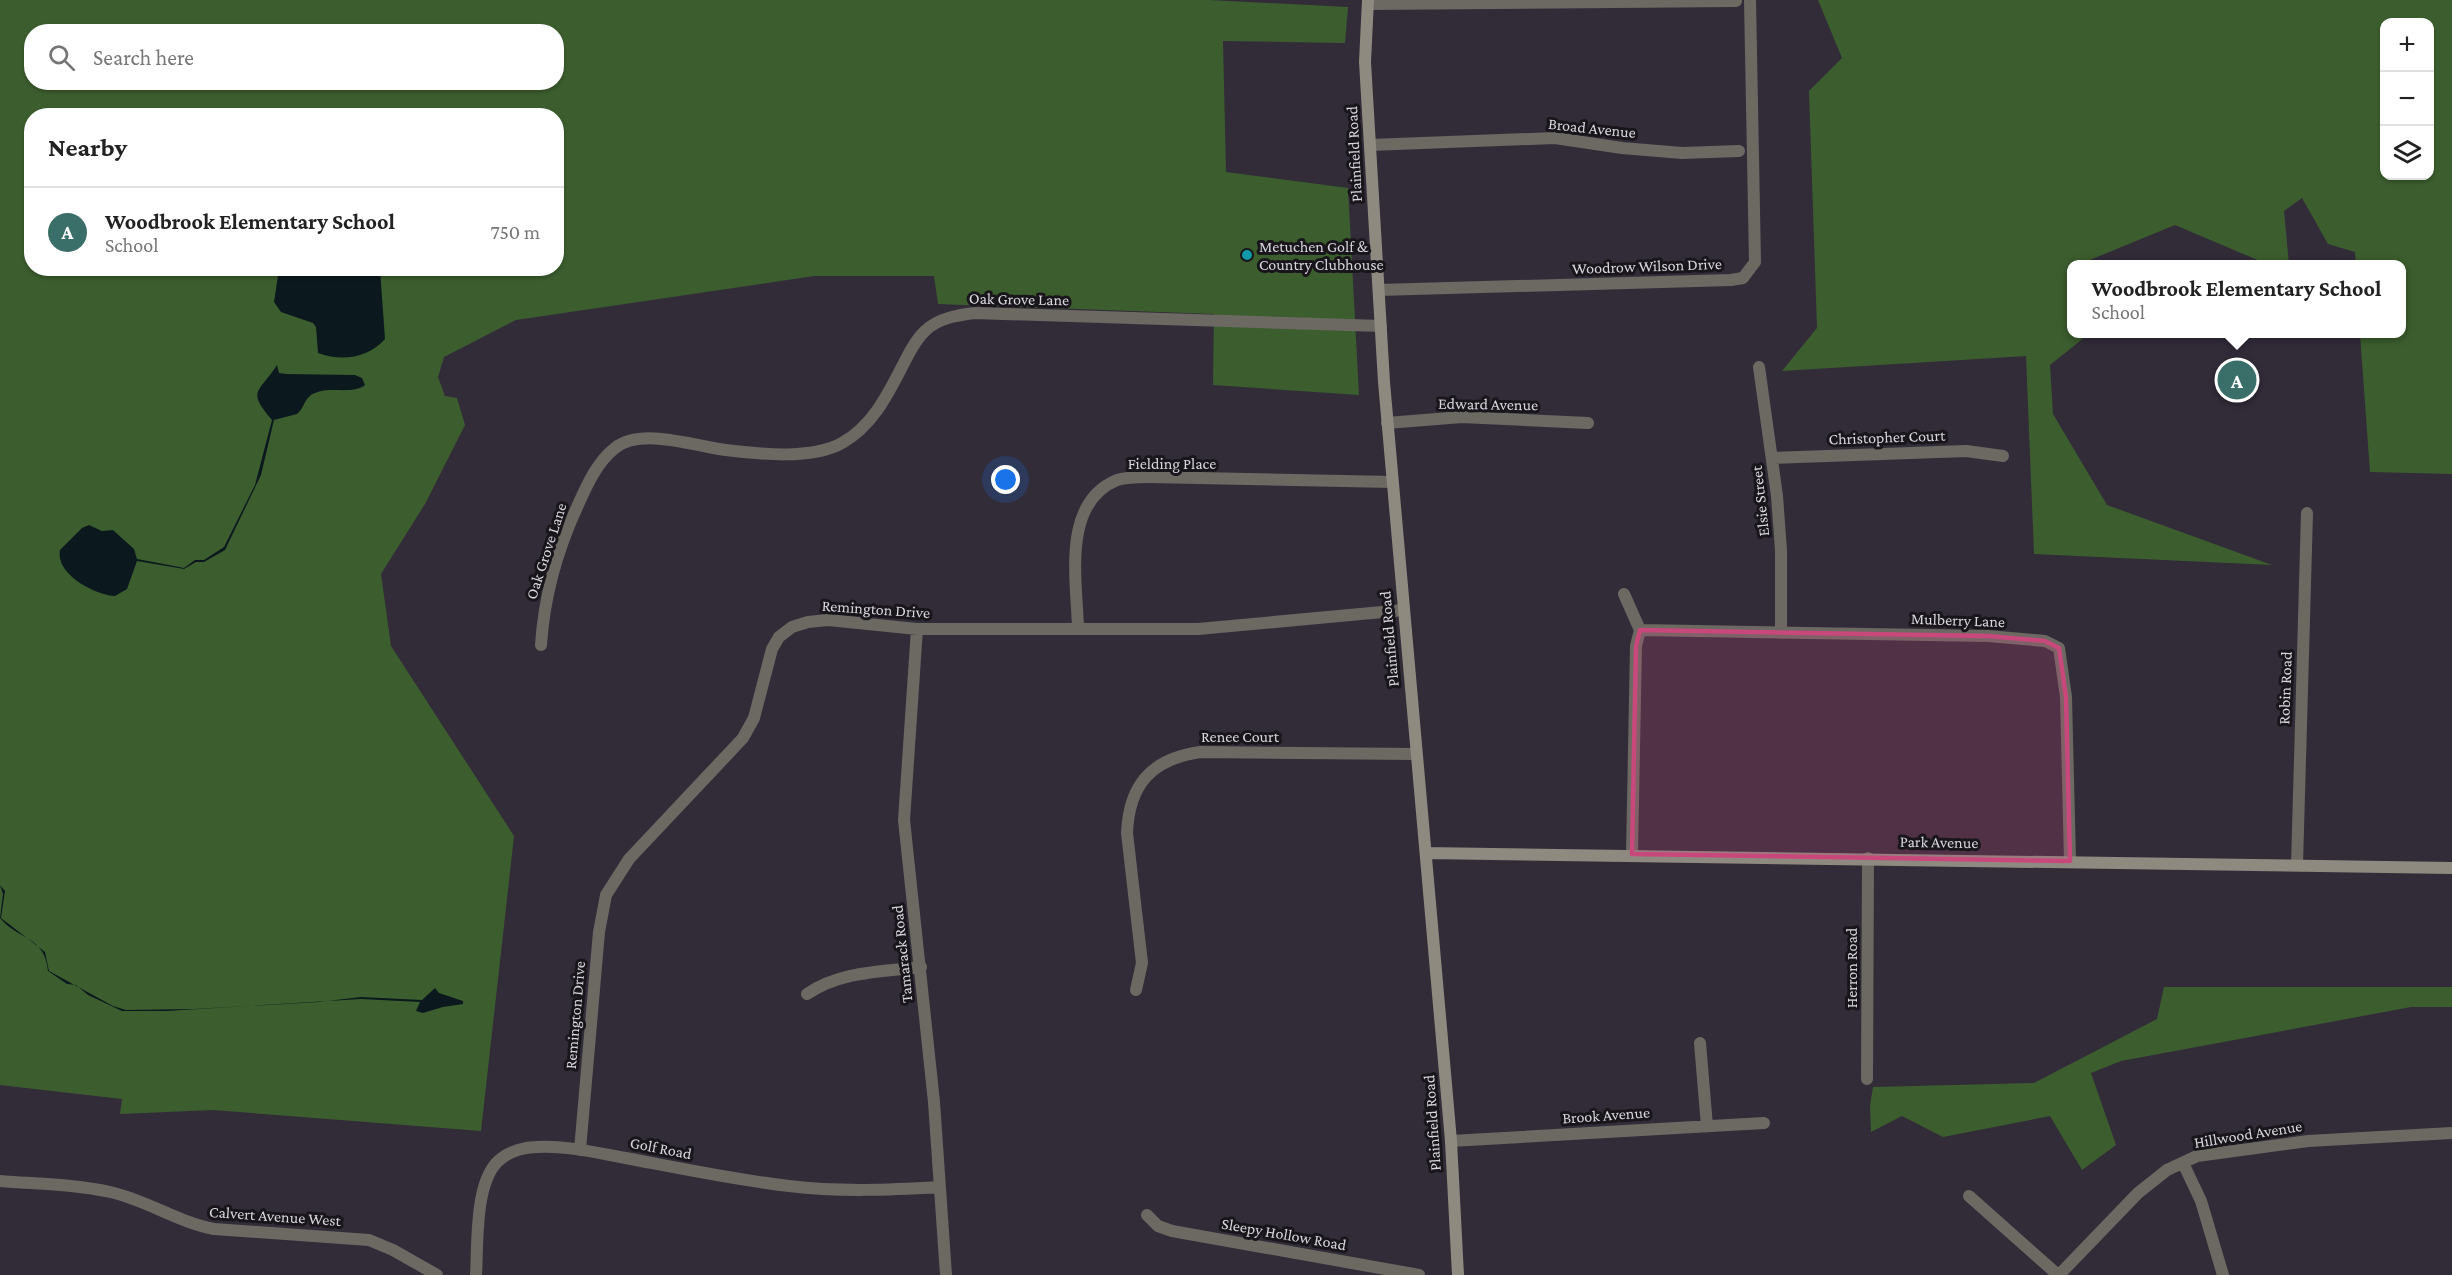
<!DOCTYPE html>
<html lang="en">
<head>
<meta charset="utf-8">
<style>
  :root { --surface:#fff; --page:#f2f2f2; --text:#222; --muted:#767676; --line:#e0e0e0; --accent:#3a6f69 }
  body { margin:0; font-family:"Crimson Pro",serif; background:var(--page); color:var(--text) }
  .controls { position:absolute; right:18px; top:18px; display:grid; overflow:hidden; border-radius:12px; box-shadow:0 2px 4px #0004 }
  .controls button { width:54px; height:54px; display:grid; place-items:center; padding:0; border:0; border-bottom:2px solid var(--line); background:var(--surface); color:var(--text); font:30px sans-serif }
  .you { position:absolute; left:1006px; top:480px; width:21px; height:21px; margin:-15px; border:4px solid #fff; border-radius:50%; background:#1a73e8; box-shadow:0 0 0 9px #1a73e833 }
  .badge { display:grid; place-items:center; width:39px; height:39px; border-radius:50%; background:var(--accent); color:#fff; font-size:20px; font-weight:700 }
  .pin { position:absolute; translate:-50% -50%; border:3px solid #fff; box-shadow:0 2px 6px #0006 }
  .popup { position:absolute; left:2067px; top:260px; width:339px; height:78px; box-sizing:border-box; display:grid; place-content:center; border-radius:12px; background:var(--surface); filter:drop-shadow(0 2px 4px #0005); font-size:20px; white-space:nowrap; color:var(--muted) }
  .popup b { font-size:22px; color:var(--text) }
  .popup::after { content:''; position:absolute; left:50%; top:100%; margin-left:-12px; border:12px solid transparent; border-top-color:var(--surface) }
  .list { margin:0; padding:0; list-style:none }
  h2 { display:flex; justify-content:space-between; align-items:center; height:78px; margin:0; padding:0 24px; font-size:26px }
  h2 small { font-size:20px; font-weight:400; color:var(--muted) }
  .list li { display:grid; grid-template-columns:39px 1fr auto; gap:18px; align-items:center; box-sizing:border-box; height:90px; padding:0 24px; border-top:2px solid var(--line) }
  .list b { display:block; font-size:22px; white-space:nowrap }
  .list p { margin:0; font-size:20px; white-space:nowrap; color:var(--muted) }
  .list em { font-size:20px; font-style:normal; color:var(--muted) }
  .icon { flex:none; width:33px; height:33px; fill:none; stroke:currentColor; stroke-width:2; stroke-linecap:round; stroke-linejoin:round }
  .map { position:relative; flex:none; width:2452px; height:1275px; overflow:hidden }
  .search { position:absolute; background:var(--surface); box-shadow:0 2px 4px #0004; left:24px; top:24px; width:540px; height:66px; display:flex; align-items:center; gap:15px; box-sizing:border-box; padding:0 21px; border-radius:24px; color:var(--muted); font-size:22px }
  .panel { position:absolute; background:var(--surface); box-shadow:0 2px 4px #0004; left:24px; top:108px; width:540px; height:168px; border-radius:24px }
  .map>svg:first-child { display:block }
  .green { fill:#3c5e2e; fill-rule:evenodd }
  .water { fill:#0b191f }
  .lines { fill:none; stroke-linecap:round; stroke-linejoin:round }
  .street { stroke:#6c6963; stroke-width:12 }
  .secondary { stroke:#8f8a7f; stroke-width:12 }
  .marked { fill:#c8487c; fill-opacity:0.2; stroke:#c8487c; stroke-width:4.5; stroke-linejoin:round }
  .culture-dot { fill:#0f9aa8; stroke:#18161b; stroke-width:2 }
  .labels { text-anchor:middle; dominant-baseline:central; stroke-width:6; stroke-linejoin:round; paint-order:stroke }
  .street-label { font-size:16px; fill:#d9d6de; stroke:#18161b }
  .poi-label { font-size:16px; fill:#d9d6de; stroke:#18161b; text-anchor:start }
</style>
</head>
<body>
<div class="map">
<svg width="2452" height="1275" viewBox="0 0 2452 1275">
  <rect width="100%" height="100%" fill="#322c39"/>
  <path class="green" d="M0,0H1208L1348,7L1345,43L1223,41L1226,172L1348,188L1359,395L1213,385L1214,314L938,304L934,276H814L516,320L444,357L438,377L445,396L457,398L465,425L425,504L381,574L391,646L514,836L481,1131L213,1110L120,1114L122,1099L0,1085ZM32,32H556V82H32ZM32,116H556V268H32Z
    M1818,0H2452V474L2370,472L2360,334H2402V264H2356L2355,252L2328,244L2302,198L2284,211L2289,264H2267L2175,225L2080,264H2072V268L2069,270L2072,283V334H2084L2085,337L2050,365L2053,414L2107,505L2272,565L2034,554L2026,356L1782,371L1817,328L1809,91L1842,58ZM2384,22H2430V176H2384Z
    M2164,987H2452V1007H2411L2121,1061L2091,1073L2116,1145L2082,1170L2050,1116L1943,1137L1902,1116L1871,1132L1870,1106L1873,1087L2034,1083L2157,1019Z"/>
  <path class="water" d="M279,269H380L385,339C368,358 342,362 318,353L316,327L313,323L281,312L274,302Z
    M277,365L279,373L286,374L355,375L362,378L365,385C353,395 330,386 315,393C304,397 305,408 297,414L274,420L261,475L225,550L204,562H196L184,569L137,561L127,589L115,596C95,595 55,574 60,550L82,528L89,525L102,531L113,530L134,549L137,559C153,562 169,565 184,568L195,560H204L224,547L255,485L272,420C246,390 259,393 277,365Z
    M0,885L5,891L1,918L45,952L49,971L113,1006L126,1010L194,1009L319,1002L361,997L422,1000L435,988L439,993L463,1001V1004L443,1007L423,1013L416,1011L420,1002L361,999L167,1011H122L88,995L76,985L67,984L48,971C45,936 18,940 0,918L3,894Z"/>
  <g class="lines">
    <path class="street" d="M1368,4L1736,1
      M1370,145L1555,138L1622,148L1682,153L1739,151
      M1379,290L1731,280L1743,278L1755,262L1750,0
      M1759,367L1777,496L1781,550V633
      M1387,423L1462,417L1588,423
      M1772,458L1966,451L2003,456
      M1624,594L1640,630
      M917,629L904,820L934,1102L946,1275
      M1078,629C1077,581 1061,503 1117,480C1127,477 1139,477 1149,477L1392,482
      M541,645C544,598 558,548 578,505C587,485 597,462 615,448C641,427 695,446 726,450C759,454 812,460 842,443C874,425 889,392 905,361C910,351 916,339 925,331C938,318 958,315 975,313L1381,326
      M1632,854L1636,646L1640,630L1988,636L2045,641L2059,648L2066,697L2070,861
      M2297,865L2307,513
      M1136,990L1142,963L1127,833C1129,784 1152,759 1200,752L1416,754
      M807,994C841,971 881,972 921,967
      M1700,1043L1707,1126
      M1867,1079L1868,858
      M1451,1141L1764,1123
      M580,1150L599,932L606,895L629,859L743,738L754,718L772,649L779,637L792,627L808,622L828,620L917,629H1198L1404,610
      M2183,1163L2201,1201L2223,1275
      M0,1181C36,1184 75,1184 110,1192C147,1200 177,1222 214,1229L369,1240L393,1250L437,1275
      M1969,1196L2058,1275
      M1147,1215L1158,1226L1172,1231L1419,1275
      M476,1275C478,1244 474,1177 502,1158C511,1151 525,1147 536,1147C568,1145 601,1154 631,1159C683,1169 736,1180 789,1186C839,1192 889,1190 939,1187
      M2059,1275L2138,1193L2167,1170L2197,1156L2308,1141L2452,1133"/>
    <path class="secondary" d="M1368,0L1365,62L1384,382L1451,1141L1458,1275
      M1426,853L2452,868"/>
  </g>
  <path class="marked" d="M1640,630L1988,636L2045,641L2059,648L2066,697L2070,861L1632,854L1636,646Z"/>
  <circle class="culture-dot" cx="1247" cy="255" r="6"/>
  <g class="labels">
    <g class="street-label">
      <text transform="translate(1592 128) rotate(6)">Broad Avenue</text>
      <text transform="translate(1354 154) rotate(-93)">Plainfield Road</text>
      <text transform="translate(1647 266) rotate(-2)">Woodrow Wilson Drive</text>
      <text transform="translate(1019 299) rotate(1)">Oak Grove Lane</text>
      <text transform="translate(1488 404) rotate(1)">Edward Avenue</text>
      <text transform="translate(1887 437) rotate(-2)">Christopher Court</text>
      <text x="1172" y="463">Fielding Place</text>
      <text transform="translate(1760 501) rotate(-96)">Elsie Street</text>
      <text transform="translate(546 551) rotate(-72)">Oak Grove Lane</text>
      <text transform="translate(876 609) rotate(4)">Remington Drive</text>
      <text transform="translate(1958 620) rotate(2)">Mulberry Lane</text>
      <text transform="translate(1389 639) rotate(-95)">Plainfield Road</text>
      <text transform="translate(2285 688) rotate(-88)">Robin Road</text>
      <text x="1240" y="736">Renee Court</text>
      <text transform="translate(1939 842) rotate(1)">Park Avenue</text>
      <text transform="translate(902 954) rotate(-96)">Tamarack Road</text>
      <text transform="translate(1851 968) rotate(-90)">Herron Road</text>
      <text transform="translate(575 1015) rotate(-85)">Remington Drive</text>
      <text transform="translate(1606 1115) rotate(-4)">Brook Avenue</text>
      <text transform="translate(1432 1123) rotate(-94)">Plainfield Road</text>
      <text transform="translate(2248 1134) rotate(-9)">Hillwood Avenue</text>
      <text transform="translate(661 1148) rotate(11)">Golf Road</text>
      <text transform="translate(275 1216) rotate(4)">Calvert Avenue West</text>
      <text transform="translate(1284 1234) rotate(10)">Sleepy Hollow Road</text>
    </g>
    <g class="poi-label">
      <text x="1259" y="246">Metuchen Golf &amp;<tspan x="1259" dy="18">Country Clubhouse</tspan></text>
    </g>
  </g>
</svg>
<div class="controls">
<button>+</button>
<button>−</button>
<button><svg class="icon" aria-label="layers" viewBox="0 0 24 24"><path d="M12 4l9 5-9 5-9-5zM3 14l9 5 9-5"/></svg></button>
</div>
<div class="you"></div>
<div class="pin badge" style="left:2237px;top:380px">A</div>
<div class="popup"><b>Woodbrook Elementary School</b>School</div>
<div class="search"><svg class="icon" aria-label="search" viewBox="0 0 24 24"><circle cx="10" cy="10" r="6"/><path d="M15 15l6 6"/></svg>Search here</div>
<section class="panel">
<h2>Nearby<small></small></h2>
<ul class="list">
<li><span class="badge">A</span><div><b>Woodbrook Elementary School</b><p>School</p></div><em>750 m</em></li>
</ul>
</section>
</div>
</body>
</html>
